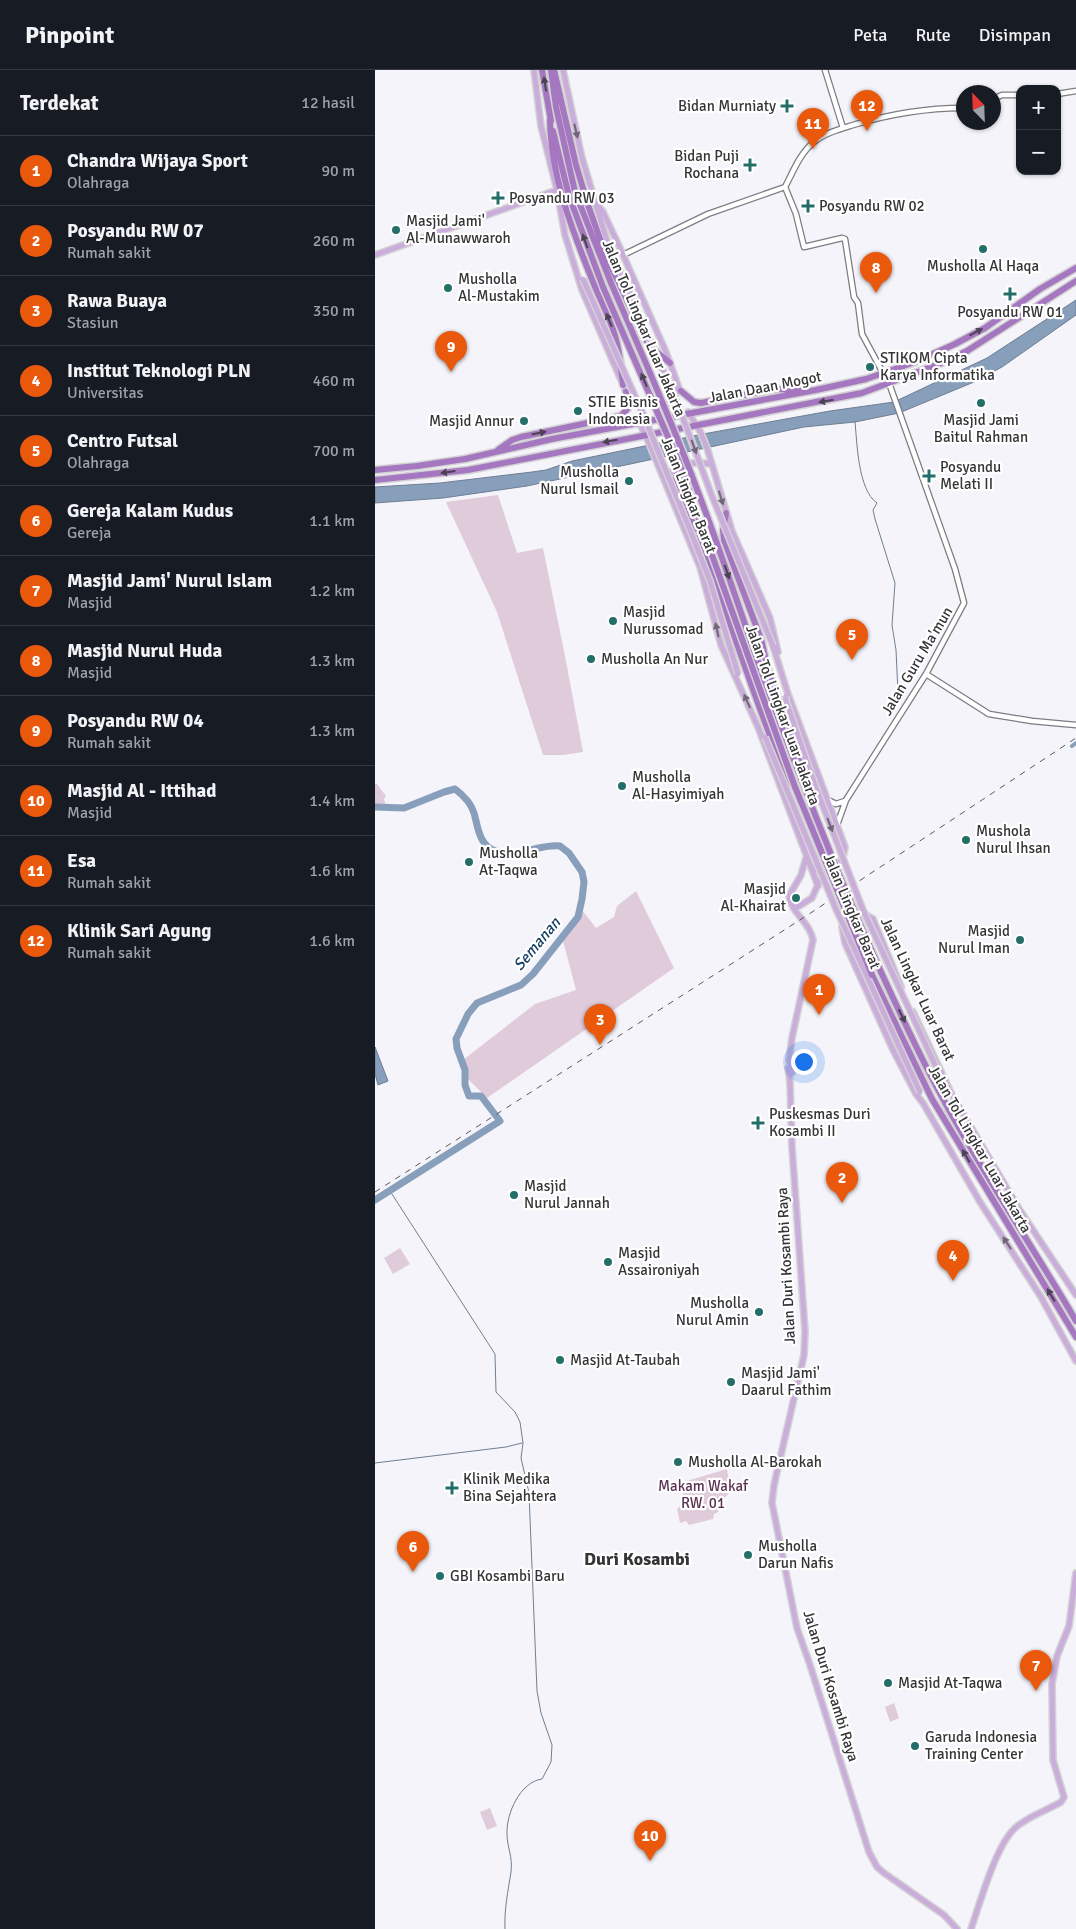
<!DOCTYPE html>
<html lang="id">
<head>
<meta charset="utf-8">
<style>
  :root { --surface:#171b24; --page:#242831; --text:#f1f3f6; --muted:#9ea1a6; --line:#363941; --accent:#ea580c }
  body { margin:0; font-family:Signika,sans-serif; background:var(--page); color:var(--text) }
  .controls { position:absolute; right:15px; top:15px; display:grid; overflow:hidden; border-radius:10px; box-shadow:0 1px 4px #0004 }
  .controls button { width:45px; height:45px; display:grid; place-items:center; padding:0; border:0; border-bottom:1px solid var(--line); background:var(--surface); color:var(--text); font:25px sans-serif }
  .compass { position:absolute; left:581px; top:15px; width:45px; height:45px; border-radius:50%; background:var(--surface); box-shadow:0 1px 4px #0004; rotate:337deg }
  .you { position:absolute; left:428px; top:991px; width:18px; height:18px; margin:-12px; border:4px solid #fff; border-radius:50%; background:#1a73e8; box-shadow:0 0 0 8px #1a73e833 }
  .badge { display:grid; place-items:center; width:32px; height:32px; border-radius:50%; background:var(--accent); color:#fff; font-size:16px; font-weight:700 }
  .pin { position:absolute; translate:-50% -41px; filter:drop-shadow(0 1px 2px #0008) }
  .pin::after { content:''; position:absolute; top:26px; width:18px; height:15px; background:inherit; clip-path:polygon(0 0,100% 0,50% 100%) }
  .list { margin:0; padding:0; list-style:none }
  h2 { display:flex; justify-content:space-between; align-items:center; height:65px; margin:0; padding:0 20px; font-size:21px }
  h2 small { font-size:16px; font-weight:400; color:var(--muted) }
  .list li { display:grid; grid-template-columns:32px 1fr auto; gap:15px; align-items:center; box-sizing:border-box; height:70px; padding:0 20px; border-top:1px solid var(--line) }
  .list b { display:block; font-size:19px; white-space:nowrap }
  .list p { margin:0; font-size:16px; white-space:nowrap; color:var(--muted) }
  .list em { font-size:16px; font-style:normal; color:var(--muted) }
  .map { position:relative; flex:none; width:701px; height:1859px; overflow:hidden }
  header { display:flex; align-items:center; gap:30px; box-sizing:border-box; height:70px; padding:0 25px; background:var(--surface); border-bottom:1px solid var(--line) }
  header strong { font-size:24px }
  nav { display:flex; gap:28px; margin-inline-start:auto; font-size:18px }
  main { display:flex }
  aside { flex:1; background:var(--surface) }
  .map>svg:first-child { display:block }
  .green { fill:#e0cbdb }
  .water { fill:#879fba; stroke:#6e7f93 }
  .lines { fill:none; stroke-linecap:round; stroke-linejoin:round }
  .stream { stroke:#6e7f93; stroke-width:1 }
  .canal { stroke:#879fba; stroke-width:4 }
  .river { stroke:#879fba; stroke-width:7 }
  .minor-casing { stroke:#7d7c82; stroke-width:7 }
  .major-casing { stroke:#d3d3d3; stroke-width:8 }
  .highway-casing { stroke:#d3d3d3; stroke-width:9 }
  .minor { stroke:#fff; stroke-width:4.5 }
  .major { stroke:#caadda; stroke-width:5 }
  .highway { stroke:#a677c1; stroke-width:6 }
  .rail { stroke:#5a5a5d; stroke-width:1; stroke-dasharray:6 6; stroke-linecap:butt }
  .major-bridge-casing { stroke:#d3d3d3; stroke-width:8; stroke-linecap:butt }
  .highway-bridge-casing { stroke:#d3d3d3; stroke-width:9; stroke-linecap:butt }
  .major-bridge { stroke:#caadda; stroke-width:5 }
  .highway-bridge { stroke:#a677c1; stroke-width:6 }
  .oneway { fill:#4c4253 }
  .oneway2 { fill:#716578 }
  .poi-dot { fill:#246e69; stroke:#fff; stroke-width:2 }
  .labels { text-anchor:middle; dominant-baseline:central; stroke-width:4.5; stroke-linejoin:round; paint-order:stroke }
  .poi-label { font-size:15px; fill:#353537; stroke:#fff; text-anchor:start }
  .street-label { font-size:15px; fill:#353537; stroke:#fff }
  .park-label { font-size:15px; fill:#5b3254; stroke:#fff }
  .water-label { font-size:16px; font-style:italic; fill:#193f64; stroke:#fff }
  .quarter-label { font-size:18px; font-weight:bold; fill:#353537; stroke:#fff }
</style>
</head>
<body>
<header>
<strong>Pinpoint</strong>
<nav><a>Peta</a><a>Rute</a><a>Disimpan</a></nav>
</header>
<main>
<aside>
<h2>Terdekat<small>12 hasil</small></h2>
<ul class="list">
<li><span class="badge">1</span><div><b>Chandra Wijaya Sport</b><p>Olahraga</p></div><em>90 m</em></li>
<li><span class="badge">2</span><div><b>Posyandu RW 07</b><p>Rumah sakit</p></div><em>260 m</em></li>
<li><span class="badge">3</span><div><b>Rawa Buaya</b><p>Stasiun</p></div><em>350 m</em></li>
<li><span class="badge">4</span><div><b>Institut Teknologi PLN</b><p>Universitas</p></div><em>460 m</em></li>
<li><span class="badge">5</span><div><b>Centro Futsal</b><p>Olahraga</p></div><em>700 m</em></li>
<li><span class="badge">6</span><div><b>Gereja Kalam Kudus</b><p>Gereja</p></div><em>1.1 km</em></li>
<li><span class="badge">7</span><div><b>Masjid Jami' Nurul Islam</b><p>Masjid</p></div><em>1.2 km</em></li>
<li><span class="badge">8</span><div><b>Masjid Nurul Huda</b><p>Masjid</p></div><em>1.3 km</em></li>
<li><span class="badge">9</span><div><b>Posyandu RW 04</b><p>Rumah sakit</p></div><em>1.3 km</em></li>
<li><span class="badge">10</span><div><b>Masjid Al - Ittihad</b><p>Masjid</p></div><em>1.4 km</em></li>
<li><span class="badge">11</span><div><b>Esa</b><p>Rumah sakit</p></div><em>1.6 km</em></li>
<li><span class="badge">12</span><div><b>Klinik Sari Agung</b><p>Rumah sakit</p></div><em>1.6 km</em></li>
</ul>
</aside>
<div class="map">
<svg width="701" height="1859" viewBox="0 0 701 1859">
  <rect width="100%" height="100%" fill="#f5f4fa"/>
  <path class="green" d="M123,425L142,483L168,478L190,586L208,682L188,685H168L122,542L71,432Z
    M0,714H2L11,726L9,729L11,737L0,736Z
    M261,821L299,898L112,1028L93,1009L88,990L160,934L201,920L187,867L207,840L221,858L239,847L242,836Z
    M25,1178L35,1194L18,1204L9,1188Z
    M352,1399L356,1421L344,1434L343,1442L339,1444L338,1449L314,1455L311,1451L305,1453L302,1439L310,1432L305,1413Z
    M519,1633L524,1648L515,1652L510,1637Z
    M115,1738L122,1756L112,1760L105,1742Z"/>
  <path class="water" d="M701,230V245L627,297L599,312L524,343L480,352L429,357L152,416L68,428L0,433V417L65,413L157,402L171,400L197,391L328,364L455,341L519,332L612,288Z
    M0,977L13,1011L3,1015L0,1004Z"/>
  <g class="lines">
    <path class="stream" d="M480,351C482,373 483,420 502,433L498,440L500,449L520,513L517,555L521,580L523,623
      M15,1121L120,1284L121,1322L140,1342L145,1352L148,1373L146,1388L154,1423L162,1621L166,1643L177,1675L176,1692L167,1709C145,1712 131,1744 132,1764C132,1777 138,1787 136,1802C133,1821 129,1840 130,1859
      M0,1393L131,1377L147,1373"/>
    <path class="canal" d="M697,676L701,673"/>
    <path class="river" d="M0,737L29,738L69,722L80,719C88,725 96,733 99,743C103,757 104,776 121,781C142,788 164,774 185,776L194,783L207,802L209,812L207,829L203,847L158,904L146,915L102,933L93,944L81,969L82,978L90,1000V1015L94,1026H106L125,1051L0,1130"/>
    <defs>
      <path id="minor" d="M450,0L468,58
        M682,24L701,21
        M618,29L627,25H645
        M410,117L421,144L429,177L467,168L470,169L479,227L483,233L487,264L508,303
        M248,185L333,144L410,117C418,102 425,83 439,72C450,63 465,59 478,55C515,44 550,38 588,38
        M551,604L614,644L657,651L701,655
        M453,730L461,734L470,731
        M462,755L471,730L551,604L589,533L580,499L514,313"/>
      <path id="major" d="M159,0L166,56L182,120L190,165L207,220L246,310
        M188,0L207,88L232,171
        M222,134L228,142L245,178L291,282L304,318
        M0,185L182,120
        M250,320C264,339 300,345 303,315
        M313,342L326,363L333,381L357,461L395,548L403,582
        M264,352L274,373L325,497L346,575L383,657L443,816
        M291,408C302,393 318,391 335,394
        M398,576L413,624L470,777C468,796 453,810 435,795
        M419,839L437,828L444,812L455,801
        M526,917L498,849L488,843L471,849L467,857L470,873L518,980L541,1024L548,1033L605,1132L666,1227L701,1291
        M538,942L577,1025L644,1139L701,1225
        M413,998L415,1012L417,1077L430,1261L429,1285L399,1415L397,1433L422,1558L435,1595L494,1782L502,1797L509,1803L569,1845L582,1859
        M417,1003L414,990L417,968L438,870C435,852 416,843 414,826L426,805L431,788
        M596,1859C605,1833 620,1778 639,1759C651,1747 671,1741 686,1732L689,1727L678,1690L677,1614L682,1586L694,1556L701,1503"/>
      <path id="highway" d="M167,0L176,51
        M176,0L181,37L200,122L236,213
        M179,0L201,95L213,135L231,186L269,267L277,278L295,293
        M175,50C176,106 197,160 218,212C225,230 235,247 240,266C245,281 246,299 248,315
        M178,61L194,126L228,217
        M306,321L319,332L326,333L400,319L424,320
        M123,380L137,370L146,367L246,346L253,338L251,322
        M307,395C304,400 301,404 301,409C299,424 315,448 323,460C335,492 405,710 420,717L436,756
        M0,400L42,396L90,389L177,369L441,320L491,309L540,292L580,274L610,258L665,219L701,198
        M0,410L93,400L487,323L564,294L592,281L701,211
        M351,443L348,460L349,470L386,569L394,604L431,710L432,722
        M506,902C525,943 544,985 566,1025C607,1103 657,1175 701,1251
        M497,905L557,1029L701,1267"/>
    </defs>
    <use href="#minor" class="minor-casing"/>
    <use href="#major" class="major-casing"/>
    <use href="#highway" class="highway-casing"/>
    <use href="#minor" class="minor"/>
    <use href="#major" class="major"/>
    <use href="#highway" class="highway"/>
    <path class="rail" d="M0,1122L428,848L701,668"/>
    <defs>
      <path id="major-bridge" d="M232,171L305,340L337,426L398,576
        M208,209L268,344L317,465L335,511L363,604
        M411,626V631L441,718L488,840L562,999
        M390,667L461,839L545,1022"/>
      <path id="highway-bridge" d="M236,213C266,282 297,351 323,422C347,484 367,548 390,611C425,709 463,806 506,902
        M228,217L303,390L420,717
        M436,756L497,905"/>
    </defs>
    <use href="#major-bridge" class="major-bridge-casing"/>
    <use href="#highway-bridge" class="highway-bridge-casing"/>
    <use href="#major-bridge" class="major-bridge"/>
    <use href="#highway-bridge" class="highway-bridge"/>
  </g>
  <defs><path id="oneway-solid" d="M-6-.8H1V-3.2L6.5 0L1 3.2V.8H-6Z" transform="scale(1.25)"/></defs>
  <g class="oneway">
    <use href="#oneway-solid" transform="translate(170 14) rotate(-99)"/>
    <use href="#oneway-solid" transform="translate(210 171) rotate(-110)"/>
    <use href="#oneway-solid" transform="translate(234 250) rotate(-113)"/>
    <use href="#oneway-solid" transform="translate(601 262) rotate(-28)"/>
    <use href="#oneway-solid" transform="translate(269 310) rotate(-113)"/>
    <use href="#oneway-solid" transform="translate(451 331) rotate(170)"/>
    <use href="#oneway-solid" transform="translate(164 363) rotate(-11)"/>
    <use href="#oneway-solid" transform="translate(235 371) rotate(170)"/>
    <use href="#oneway-solid" transform="translate(73 402) rotate(172)"/>
    <use href="#oneway-solid" transform="translate(352 502) rotate(71)"/>
    <use href="#oneway-solid" transform="translate(527 946) rotate(64)"/>
    <use href="#oneway-solid" transform="translate(591 1086) rotate(-120)"/>
    <use href="#oneway-solid" transform="translate(676 1225) rotate(-121)"/>
  </g>
  <g class="oneway2">
    <use href="#oneway-solid" transform="translate(201 61) rotate(77)"/>
    <use href="#oneway-solid" transform="translate(319 377) rotate(70)"/>
    <use href="#oneway-solid" transform="translate(346 428) rotate(73)"/>
    <use href="#oneway-solid" transform="translate(342 560) rotate(-103)"/>
    <use href="#oneway-solid" transform="translate(372 631) rotate(-114)"/>
    <use href="#oneway-solid" transform="translate(455 755) rotate(69)"/>
    <use href="#oneway-solid" transform="translate(632 1173) rotate(-123)"/>
  </g>
  <g class="poi-dot">
    <path d="M409.5 28.5h5v5h5v5h-5v5h-5v-5h-5v-5h5z"/>
    <path d="M372.5 87.5h5v5h5v5h-5v5h-5v-5h-5v-5h5z"/>
    <path d="M120.5 120.5h5v5h5v5h-5v5h-5v-5h-5v-5h5z"/>
    <path d="M430.5 128.5h5v5h5v5h-5v5h-5v-5h-5v-5h5z"/>
    <circle cx="21" cy="160" r="5"/>
    <circle cx="608" cy="179" r="5"/>
    <circle cx="73" cy="218" r="5"/>
    <path d="M632.5 216.5h5v5h5v5h-5v5h-5v-5h-5v-5h5z"/>
    <circle cx="495" cy="297" r="5"/>
    <circle cx="606" cy="333" r="5"/>
    <circle cx="203" cy="341" r="5"/>
    <circle cx="149" cy="351" r="5"/>
    <path d="M551.5 398.5h5v5h5v5h-5v5h-5v-5h-5v-5h5z"/>
    <circle cx="254" cy="411" r="5"/>
    <circle cx="238" cy="551" r="5"/>
    <circle cx="216" cy="589" r="5"/>
    <circle cx="247" cy="716" r="5"/>
    <circle cx="591" cy="770" r="5"/>
    <circle cx="94" cy="792" r="5"/>
    <circle cx="421" cy="828" r="5"/>
    <circle cx="645" cy="870" r="5"/>
    <path d="M380.5 1045.5h5v5h5v5h-5v5h-5v-5h-5v-5h5z"/>
    <circle cx="139" cy="1125" r="5"/>
    <circle cx="233" cy="1192" r="5"/>
    <circle cx="384" cy="1242" r="5"/>
    <circle cx="185" cy="1290" r="5"/>
    <circle cx="356" cy="1312" r="5"/>
    <circle cx="303" cy="1392" r="5"/>
    <path d="M74.5 1410.5h5v5h5v5h-5v5h-5v-5h-5v-5h5z"/>
    <circle cx="373" cy="1485" r="5"/>
    <circle cx="65" cy="1506" r="5"/>
    <circle cx="513" cy="1613" r="5"/>
    <circle cx="540" cy="1676" r="5"/>
  </g>
  <g class="labels">
    <g class="poi-label">
      <text x="401" y="36" text-anchor="end">Bidan Murniaty</text>
      <text x="364" y="86" text-anchor="end">Bidan Puji<tspan x="364" dy="17">Rochana</tspan></text>
      <text x="134" y="128">Posyandu RW 03</text>
      <text x="444" y="136">Posyandu RW 02</text>
      <text x="31" y="151">Masjid Jami'<tspan x="31" dy="17">Al-Munawwaroh</tspan></text>
      <text x="608" y="196" text-anchor="middle">Musholla Al Haqa</text>
      <text x="83" y="209">Musholla<tspan x="83" dy="17">Al-Mustakim</tspan></text>
      <text x="635" y="242" text-anchor="middle">Posyandu RW 01</text>
      <text x="505" y="288">STIKOM Cipta<tspan x="505" dy="17">Karya Informatika</tspan></text>
      <text x="213" y="332">STIE Bisnis<tspan x="213" dy="17">Indonesia</tspan></text>
      <text x="606" y="350" text-anchor="middle">Masjid Jami<tspan x="606" dy="17">Baitul Rahman</tspan></text>
      <text x="139" y="351" text-anchor="end">Masjid Annur</text>
      <text x="565" y="397">Posyandu<tspan x="565" dy="17">Melati II</tspan></text>
      <text x="244" y="402" text-anchor="end">Musholla<tspan x="244" dy="17">Nurul Ismail</tspan></text>
      <text x="248" y="542">Masjid<tspan x="248" dy="17">Nurussomad</tspan></text>
      <text x="226" y="589">Musholla An Nur</text>
      <text x="257" y="707">Musholla<tspan x="257" dy="17">Al-Hasyimiyah</tspan></text>
      <text x="601" y="761">Mushola<tspan x="601" dy="17">Nurul Ihsan</tspan></text>
      <text x="104" y="783">Musholla<tspan x="104" dy="17">At-Taqwa</tspan></text>
      <text x="411" y="819" text-anchor="end">Masjid<tspan x="411" dy="17">Al-Khairat</tspan></text>
      <text x="635" y="861" text-anchor="end">Masjid<tspan x="635" dy="17">Nurul Iman</tspan></text>
      <text x="394" y="1044">Puskesmas Duri<tspan x="394" dy="17">Kosambi II</tspan></text>
      <text x="149" y="1116">Masjid<tspan x="149" dy="17">Nurul Jannah</tspan></text>
      <text x="243" y="1183">Masjid<tspan x="243" dy="17">Assaironiyah</tspan></text>
      <text x="374" y="1233" text-anchor="end">Musholla<tspan x="374" dy="17">Nurul Amin</tspan></text>
      <text x="195" y="1290">Masjid At-Taubah</text>
      <text x="366" y="1303">Masjid Jami'<tspan x="366" dy="17">Daarul Fathim</tspan></text>
      <text x="313" y="1392">Musholla Al-Barokah</text>
      <text x="88" y="1409">Klinik Medika<tspan x="88" dy="17">Bina Sejahtera</tspan></text>
      <text x="383" y="1476">Musholla<tspan x="383" dy="17">Darun Nafis</tspan></text>
      <text x="75" y="1506">GBI Kosambi Baru</text>
      <text x="523" y="1613">Masjid At-Taqwa</text>
      <text x="550" y="1667">Garuda Indonesia<tspan x="550" dy="17">Training Center</tspan></text>
    </g>
    <g class="street-label">
      <text transform="translate(269 258) rotate(67)">Jalan Tol Lingkar Luar Jakarta</text>
      <text transform="translate(390 317) rotate(-11)">Jalan Daan Mogot</text>
      <text transform="translate(314 425) rotate(68)">Jalan Lingkar Barat</text>
      <text transform="translate(542 591) rotate(-59)">Jalan Guru Ma'mun</text>
      <text transform="translate(408 645) rotate(70)">Jalan Tol Lingkar Luar Jakarta</text>
      <text transform="translate(477 841) rotate(67)">Jalan Lingkar Barat</text>
      <text transform="translate(543 919) rotate(65)">Jalan Lingkar Luar Barat</text>
      <text transform="translate(605 1079) rotate(60)">Jalan Tol Lingkar Luar Jakarta</text>
      <text transform="translate(411 1196) rotate(-93)">Jalan Duri Kosambi Raya</text>
      <text transform="translate(456 1616) rotate(73)">Jalan Duri Kosambi Raya</text>
    </g>
    <g class="park-label">
      <text x="328" y="1416">Makam Wakaf<tspan x="328" dy="17">RW. 01</tspan></text>
    </g>
    <g class="water-label">
      <text transform="translate(162 874) rotate(-50)">Semanan</text>
    </g>
    <g class="quarter-label">
      <text x="262" y="1489">Duri Kosambi</text>
    </g>
  </g>
</svg>
<div class="controls">
<button>+</button>
<button>−</button>
</div>
<svg class="compass" viewBox="-18 -18 36 36"><path d="M0-13l5 13h-10z" fill="#e53935"/><path d="M0 13l5-13h-10z" fill="#9ea1a6"/></svg>
<div class="you"></div>
<div class="pin badge" style="left:444px;top:945px">1</div>
<div class="pin badge" style="left:467px;top:1133px">2</div>
<div class="pin badge" style="left:225px;top:975px">3</div>
<div class="pin badge" style="left:578px;top:1211px">4</div>
<div class="pin badge" style="left:477px;top:590px">5</div>
<div class="pin badge" style="left:38px;top:1502px">6</div>
<div class="pin badge" style="left:661px;top:1621px">7</div>
<div class="pin badge" style="left:501px;top:223px">8</div>
<div class="pin badge" style="left:76px;top:302px">9</div>
<div class="pin badge" style="left:275px;top:1791px">10</div>
<div class="pin badge" style="left:438px;top:79px">11</div>
<div class="pin badge" style="left:492px;top:61px">12</div>
</div>
</main>
</body>
</html>
